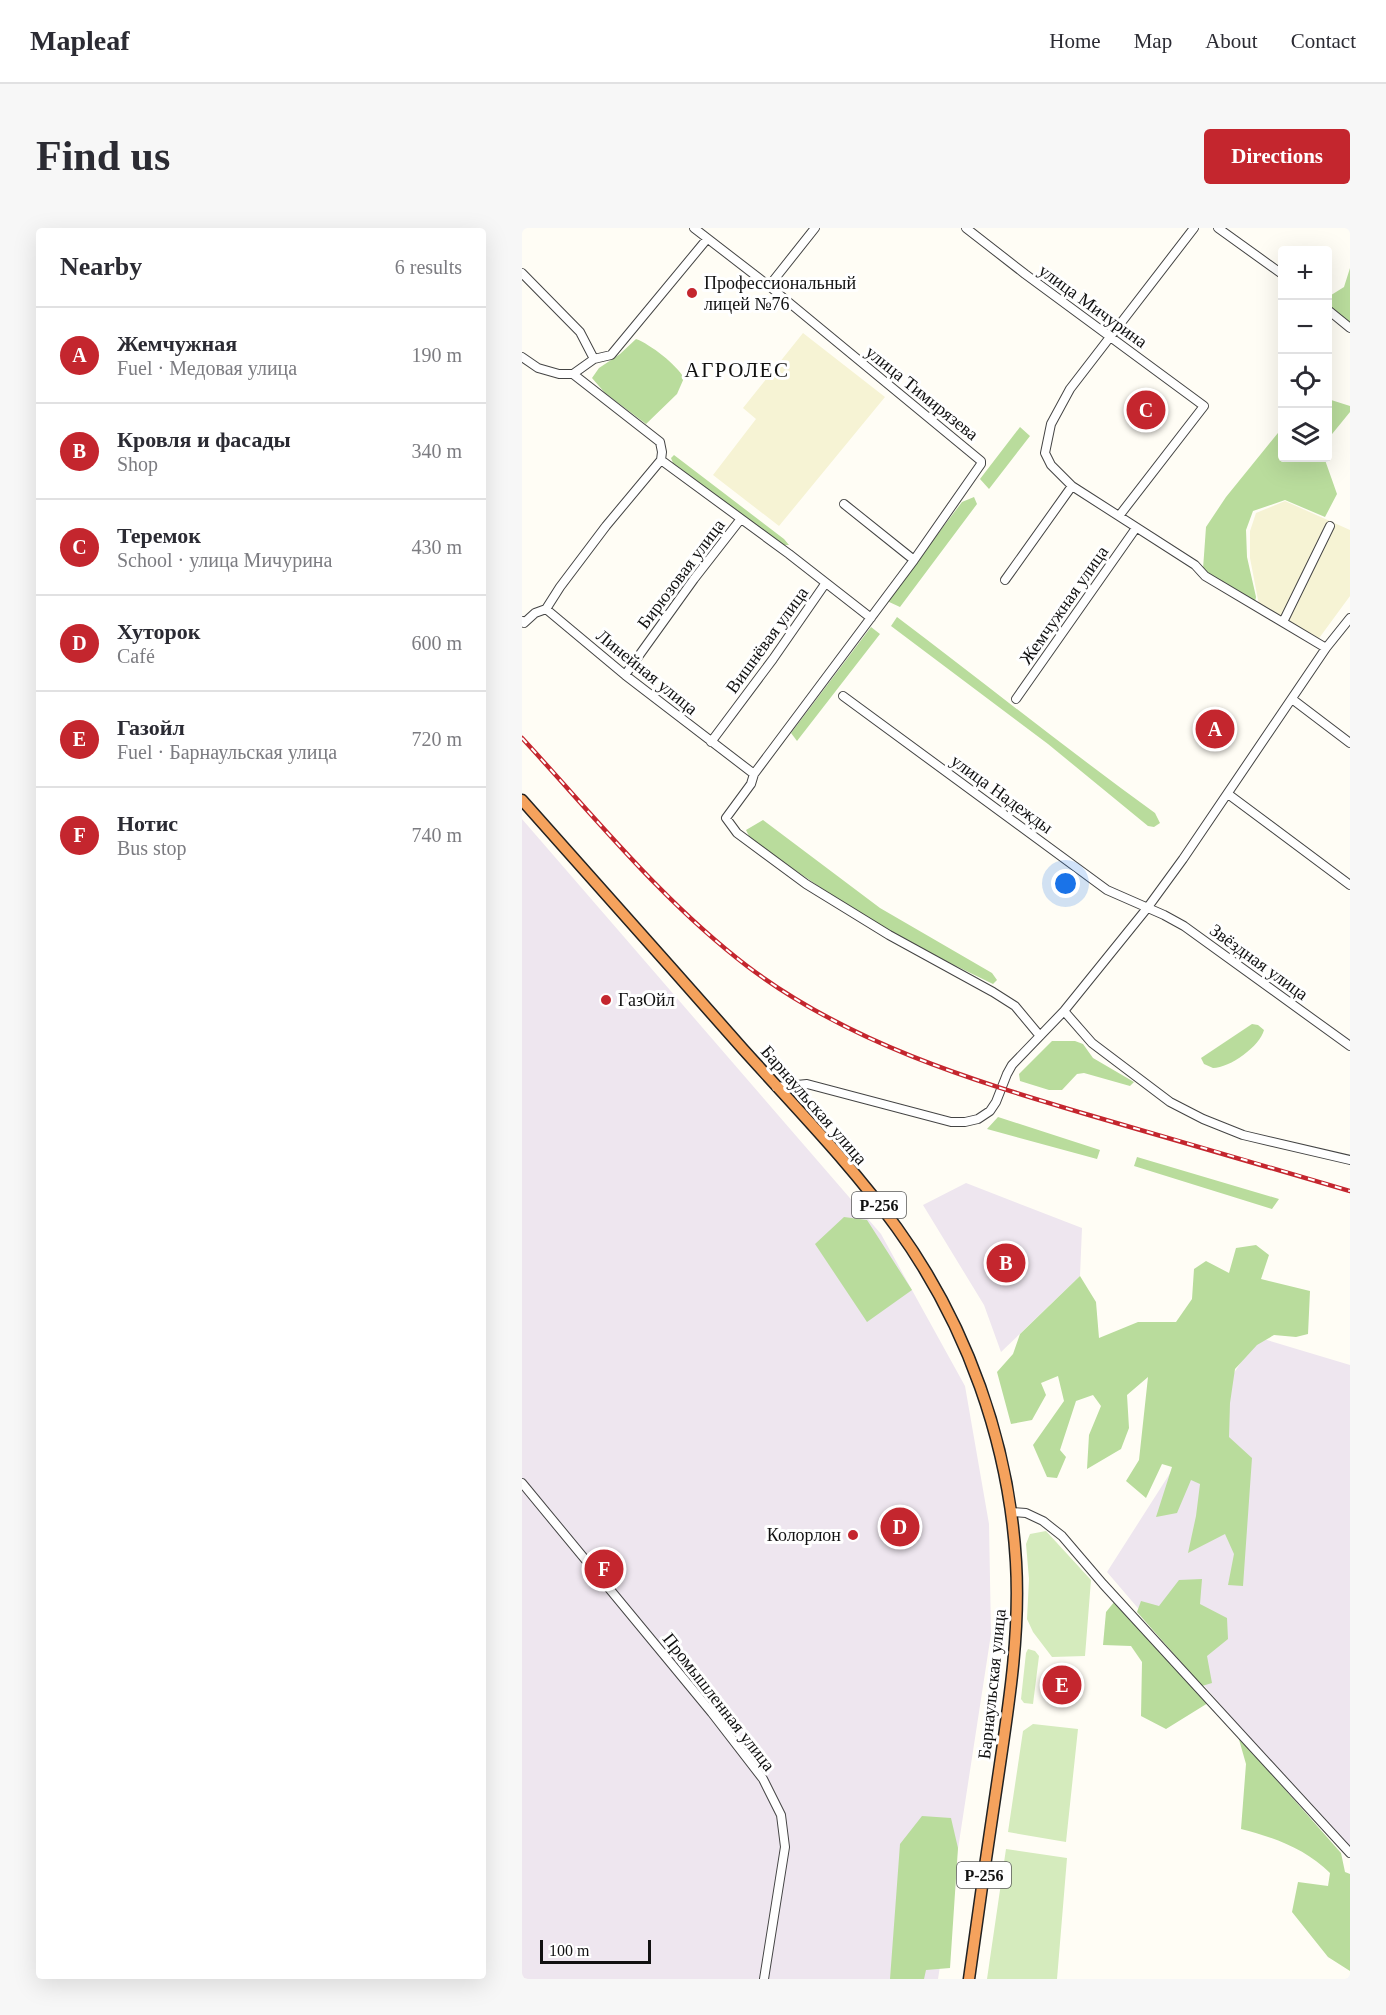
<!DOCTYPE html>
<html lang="en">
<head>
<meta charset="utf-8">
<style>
  :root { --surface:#fff; --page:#f7f7f7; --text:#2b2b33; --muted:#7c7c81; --line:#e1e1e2; --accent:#c4262e }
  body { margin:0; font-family:"Times New Roman",serif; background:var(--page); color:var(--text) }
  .controls { position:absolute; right:18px; top:18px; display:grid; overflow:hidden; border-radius:6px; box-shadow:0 6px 24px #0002 }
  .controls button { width:54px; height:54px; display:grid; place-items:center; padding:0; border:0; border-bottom:2px solid var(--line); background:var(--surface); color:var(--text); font:30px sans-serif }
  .scale { position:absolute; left:18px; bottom:15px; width:111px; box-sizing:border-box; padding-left:6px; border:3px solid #111; border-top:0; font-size:16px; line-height:21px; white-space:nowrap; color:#111; -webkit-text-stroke:4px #fff; paint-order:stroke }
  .you { position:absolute; left:544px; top:656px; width:21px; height:21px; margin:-15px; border:4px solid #fff; border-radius:50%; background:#1a73e8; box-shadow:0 0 0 9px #1a73e833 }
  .badge { display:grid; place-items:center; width:39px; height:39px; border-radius:50%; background:var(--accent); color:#fff; font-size:20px; font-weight:700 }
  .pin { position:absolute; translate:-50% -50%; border:3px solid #fff; box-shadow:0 2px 6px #0006 }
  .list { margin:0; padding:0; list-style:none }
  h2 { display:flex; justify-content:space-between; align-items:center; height:78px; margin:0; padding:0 24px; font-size:26px }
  h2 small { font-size:20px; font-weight:400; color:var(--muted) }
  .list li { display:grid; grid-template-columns:39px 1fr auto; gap:18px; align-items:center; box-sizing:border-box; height:96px; padding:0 24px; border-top:2px solid var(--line) }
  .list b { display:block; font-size:22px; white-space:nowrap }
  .list p { margin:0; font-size:20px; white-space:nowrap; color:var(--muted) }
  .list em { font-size:20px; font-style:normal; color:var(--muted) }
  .icon { flex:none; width:33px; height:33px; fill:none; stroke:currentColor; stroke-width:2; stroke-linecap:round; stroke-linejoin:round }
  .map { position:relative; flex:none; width:828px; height:1751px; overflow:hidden; border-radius:6px }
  header { display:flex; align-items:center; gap:36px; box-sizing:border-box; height:84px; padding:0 30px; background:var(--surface); border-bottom:2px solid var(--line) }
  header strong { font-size:28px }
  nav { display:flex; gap:33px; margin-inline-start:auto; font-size:21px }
  .intro { display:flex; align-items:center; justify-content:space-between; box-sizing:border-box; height:144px; padding:0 36px }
  h1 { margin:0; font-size:42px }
  .button { padding:15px 27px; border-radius:6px; background:var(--accent); color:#fff; font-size:21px; font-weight:700 }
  main { display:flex; gap:36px; padding:0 36px }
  aside { flex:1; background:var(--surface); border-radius:6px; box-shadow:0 6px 24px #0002 }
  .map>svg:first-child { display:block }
  .industrial { fill:#eee6ef }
  .farmland { fill:#f6f3d4 }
  .green { fill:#d5ebbd }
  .forest { fill:#b9dc9c }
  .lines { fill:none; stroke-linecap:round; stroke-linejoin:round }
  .minor-casing { stroke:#444; stroke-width:10 }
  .highway-casing { stroke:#222; stroke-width:13 }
  .minor { stroke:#fff; stroke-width:8 }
  .highway { stroke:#f5a25d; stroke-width:10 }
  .rail-casing { stroke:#c4262e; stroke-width:4.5 }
  .rail { stroke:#fff; stroke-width:2; stroke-dasharray:7; stroke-linecap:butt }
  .poi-dot { fill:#c4262e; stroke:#fff; stroke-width:2 }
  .labels { text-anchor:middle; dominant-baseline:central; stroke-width:6; stroke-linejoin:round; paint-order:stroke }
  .shield { fill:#fff; stroke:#585858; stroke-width:1.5 }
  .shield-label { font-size:16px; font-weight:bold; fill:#111 }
  .poi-label { font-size:18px; fill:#111; stroke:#fff; text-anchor:start }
  .street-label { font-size:18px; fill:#111; stroke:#fff }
  .quarter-label { font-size:21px; letter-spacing:1.5px; fill:#111; stroke:#fff }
</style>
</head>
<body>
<header>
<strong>Mapleaf</strong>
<nav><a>Home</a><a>Map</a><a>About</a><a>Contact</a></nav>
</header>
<div class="intro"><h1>Find us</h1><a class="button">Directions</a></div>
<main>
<aside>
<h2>Nearby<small>6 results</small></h2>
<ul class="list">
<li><span class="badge">A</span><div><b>Жемчужная</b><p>Fuel · Медовая улица</p></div><em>190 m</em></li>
<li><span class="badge">B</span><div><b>Кровля и фасады</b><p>Shop</p></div><em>340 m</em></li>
<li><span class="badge">C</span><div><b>Теремок</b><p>School · улица Мичурина</p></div><em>430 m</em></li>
<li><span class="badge">D</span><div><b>Хуторок</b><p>Café</p></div><em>600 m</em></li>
<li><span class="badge">E</span><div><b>Газойл</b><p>Fuel · Барнаульская улица</p></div><em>720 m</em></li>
<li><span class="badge">F</span><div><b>Нотис</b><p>Bus stop</p></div><em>740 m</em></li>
</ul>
</aside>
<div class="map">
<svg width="828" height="1751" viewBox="0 0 828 1751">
  <rect width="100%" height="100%" fill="#fffdf5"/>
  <path class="industrial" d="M0,591L359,1006L443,1158L467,1296L469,1406L416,1751H0Z
    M444,955L560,1000L558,1048L479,1124L462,1077L401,977Z
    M735,1109L828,1137V1628L585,1344Z"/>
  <path class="farmland" d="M281,105L363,169L257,298L191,247L234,191L221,180Z
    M763,273L828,302V368L795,413L737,377L728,330V303L734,285Z"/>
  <path class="green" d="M524,1303L569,1352L563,1428L530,1429L511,1404L505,1391L507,1351L504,1316L508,1306Z
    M506,1421L513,1423L517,1428L511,1476L502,1475L499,1471L504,1425Z
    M511,1496L556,1501L544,1614L486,1604L501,1503Z
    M484,1621L545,1630L535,1751H465Z"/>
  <path class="forest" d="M828,40V96L806,78V69L822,59Z
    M114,111C128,116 155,137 162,150L155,166L124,196L83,165L70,150L77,140L98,126Z
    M806,171L828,178V184L806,211Z
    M498,199L508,208L467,261L458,251Z
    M760,200V230H793L803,232L815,266L803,289L763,272L731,283L724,302L725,329L734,369L733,374L715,365L681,341L684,299L704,269Z
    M152,227L262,311L267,317H261L151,235L149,230Z
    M452,269L455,276L378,379L365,373L440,274Z
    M375,389C461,454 546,522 633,585L638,595L632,599L626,598L526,516L369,398Z
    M349,399L358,406L275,513L269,505Z
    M241,592L358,680L470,745L475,752L471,756L362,703L229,612L224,602Z
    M730,796L736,797L742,802C738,818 708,840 691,840C688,839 685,837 682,836L679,830Z
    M530,813H553L561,816L571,830L612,854L608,858L562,845L555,846L540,862H527L498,853L497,846Z
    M476,889L578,922L575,931L465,901Z
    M615,929L757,971L750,981L612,938Z
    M322,989L345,992L390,1062L345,1094L293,1016Z
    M734,1017L747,1027L739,1051L788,1063L786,1106L774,1109L752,1107L735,1117L713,1141L708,1175L707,1209L730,1230L721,1358L706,1357L712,1326L703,1306L666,1325L674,1288L678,1256L669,1252L655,1285L634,1289L650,1239L640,1236L624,1270L604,1253L617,1232L626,1149L605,1167L607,1200L599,1221L565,1241L567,1207L579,1178L571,1167L554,1173L538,1222L544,1229L535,1250L525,1249L511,1217L542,1173L536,1148L519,1155L524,1167L510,1192L489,1196L475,1144L491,1126L498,1106L558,1048L574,1074L577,1110L616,1094H654L670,1071L672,1041L684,1033L707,1045L714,1020Z
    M680,1351L678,1376L705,1390L706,1411L685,1428L690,1455L680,1458L615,1384L619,1373L637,1378L657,1352Z
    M593,1373L686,1475L644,1501L619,1488L620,1434L609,1418L581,1417L584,1384Z
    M716,1508L819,1625L823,1644L828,1646V1743L806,1729L770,1684L776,1654L806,1658L808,1645C784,1621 751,1609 719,1601L724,1536Z
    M400,1588L429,1590L436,1620L428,1740L404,1742L402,1751H368L378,1616Z"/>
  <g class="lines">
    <defs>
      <path id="minor" d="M172,0L247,58L459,233V236L392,332L232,546L229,556L204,590L215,605L284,656L367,707L471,764L493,778L518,808
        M444,0L503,46L682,178L597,288
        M672,0L548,161L529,196L523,225L529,237L550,258L673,337L683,348L804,420
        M696,0L760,46
        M0,45L58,104L72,131
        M247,58L293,0
        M806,82L828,100
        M0,129L16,140L37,146H51L72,131L89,127L185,11
        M51,146L138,214L140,224L139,232L267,326L349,390
        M322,276L392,332
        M483,352L550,258
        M24,381L38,359L84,298L139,232
        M0,393L2,395L13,385L24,381L103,447L232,546
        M761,394L808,298
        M103,447L172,351L218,292
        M321,468L585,662L642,687L662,698L828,818
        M494,471L614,300
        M770,471L828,515
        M189,514L251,431L303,356
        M706,566L828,657
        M542,783L570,815L648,874L681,891L721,907L828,932
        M254,859L285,856L429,894H443L456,891L468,883L474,874L485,846L490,837L542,783L626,679L661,631L804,420L828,390
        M0,1255L190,1485L241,1551L259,1587L263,1619L242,1751
        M489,1284L504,1285L521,1293L540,1308L581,1356L828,1625"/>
      <path id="highway" d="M0,572C73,654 147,737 220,820C273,879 329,936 375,1000C445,1097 487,1215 494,1334C498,1402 488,1469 478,1536C467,1608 457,1679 447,1751"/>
    </defs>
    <use href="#minor" class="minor-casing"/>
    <use href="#highway" class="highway-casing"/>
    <use href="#minor" class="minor"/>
    <use href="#highway" class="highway"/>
    <defs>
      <path id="rail" d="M0,510C72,588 140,673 225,738C327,815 446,851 567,887C654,912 741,937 828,963"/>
    </defs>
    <use href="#rail" class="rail-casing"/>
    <use href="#rail" class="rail"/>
  </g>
  <g class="poi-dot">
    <circle cx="170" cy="65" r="6"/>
    <circle cx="84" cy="772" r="6"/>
    <circle cx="331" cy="1307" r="6"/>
  </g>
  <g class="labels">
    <g class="shield">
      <rect x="330" y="964" width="54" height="26" rx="4.5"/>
      <rect x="435" y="1634" width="54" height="26" rx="4.5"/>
    </g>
    <g class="shield-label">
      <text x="357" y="977">Р-256</text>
      <text x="462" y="1647">Р-256</text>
    </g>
    <g class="poi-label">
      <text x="182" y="55">Профессиональный<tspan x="182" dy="21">лицей №76</tspan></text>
      <text x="96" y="772">ГазОйл</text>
      <text x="319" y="1307" text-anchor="end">Колорлон</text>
    </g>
    <g class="street-label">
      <text transform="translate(571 78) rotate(36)">улица Мичурина</text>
      <text transform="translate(400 165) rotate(39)">улица Тимирязева</text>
      <text transform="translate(159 346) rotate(-53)">Бирюзовая улица</text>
      <text transform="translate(542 377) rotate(-55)">Жемчужная улица</text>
      <text transform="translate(245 412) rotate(-54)">Вишнёвая улица</text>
      <text transform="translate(125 444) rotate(39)">Линейная улица</text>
      <text transform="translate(480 566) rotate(36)">улица Надежды</text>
      <text transform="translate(737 734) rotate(36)">Звёздная улица</text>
      <text transform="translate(292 877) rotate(49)">Барнаульская улица</text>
      <text transform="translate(470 1456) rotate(-84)">Барнаульская улица</text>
      <text transform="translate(197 1474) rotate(52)">Промышленная улица</text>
    </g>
    <g class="quarter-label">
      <text x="215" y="142">АГРОЛЕС</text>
    </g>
  </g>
</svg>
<div class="controls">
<button>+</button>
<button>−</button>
<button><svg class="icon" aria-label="locate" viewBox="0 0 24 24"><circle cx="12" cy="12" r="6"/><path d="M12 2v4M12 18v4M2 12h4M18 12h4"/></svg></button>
<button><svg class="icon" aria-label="layers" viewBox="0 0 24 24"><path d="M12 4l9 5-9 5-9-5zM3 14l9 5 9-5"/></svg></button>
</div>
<div class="scale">100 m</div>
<div class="you"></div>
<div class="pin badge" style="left:693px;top:501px">A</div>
<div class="pin badge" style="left:484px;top:1035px">B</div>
<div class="pin badge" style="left:624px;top:182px">C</div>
<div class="pin badge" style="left:378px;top:1299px">D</div>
<div class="pin badge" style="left:540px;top:1457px">E</div>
<div class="pin badge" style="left:82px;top:1341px">F</div>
</div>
</main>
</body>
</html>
